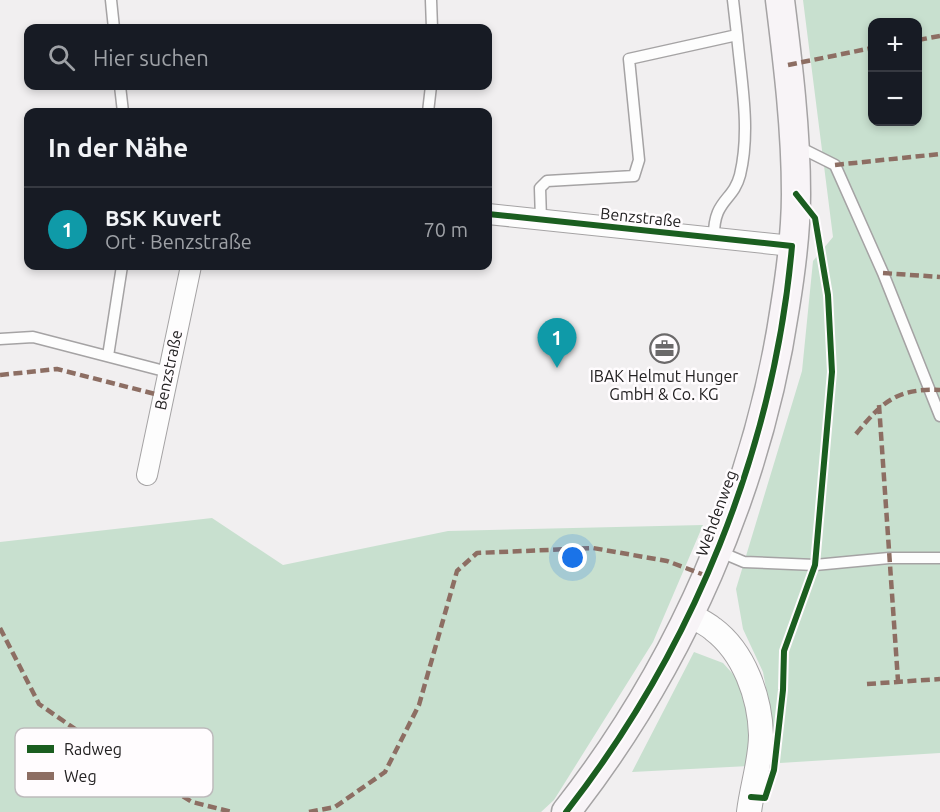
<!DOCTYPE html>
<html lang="de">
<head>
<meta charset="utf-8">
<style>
  :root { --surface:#171b24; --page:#20242c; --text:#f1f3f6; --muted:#9ea1a6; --line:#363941; --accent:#6b696a }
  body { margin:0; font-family:Ubuntu,sans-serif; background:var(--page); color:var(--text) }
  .controls { position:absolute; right:18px; top:18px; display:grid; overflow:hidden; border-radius:12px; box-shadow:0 3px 9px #0003 }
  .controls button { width:54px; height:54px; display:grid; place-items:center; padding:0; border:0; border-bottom:2px solid var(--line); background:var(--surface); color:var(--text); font:30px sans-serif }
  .you { position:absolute; left:573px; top:558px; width:21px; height:21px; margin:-15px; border:4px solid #fff; border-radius:50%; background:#1a73e8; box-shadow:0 0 0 9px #1a73e833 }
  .badge { display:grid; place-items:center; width:39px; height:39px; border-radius:50%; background:var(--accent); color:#fff; font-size:20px; font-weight:700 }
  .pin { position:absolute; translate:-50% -50px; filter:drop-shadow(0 2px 3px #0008) }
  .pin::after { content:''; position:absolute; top:32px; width:21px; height:18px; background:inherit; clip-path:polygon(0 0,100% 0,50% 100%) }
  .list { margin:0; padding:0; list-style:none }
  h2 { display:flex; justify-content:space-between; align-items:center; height:78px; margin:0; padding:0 24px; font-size:26px }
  h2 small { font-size:20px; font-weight:400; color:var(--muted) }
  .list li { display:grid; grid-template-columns:39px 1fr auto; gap:18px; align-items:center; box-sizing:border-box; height:84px; padding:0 24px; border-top:2px solid var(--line) }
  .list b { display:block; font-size:22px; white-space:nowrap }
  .list p { margin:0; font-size:20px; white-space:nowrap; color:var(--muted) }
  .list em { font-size:20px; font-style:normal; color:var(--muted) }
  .icon { flex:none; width:33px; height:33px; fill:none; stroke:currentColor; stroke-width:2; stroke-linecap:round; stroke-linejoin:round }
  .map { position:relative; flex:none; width:940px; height:812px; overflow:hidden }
  .search { position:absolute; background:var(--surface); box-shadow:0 3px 9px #0003; left:24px; top:24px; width:468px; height:66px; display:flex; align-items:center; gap:15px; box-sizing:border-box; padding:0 21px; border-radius:12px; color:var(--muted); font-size:22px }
  .panel { position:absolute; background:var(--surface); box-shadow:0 3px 9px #0003; left:24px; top:108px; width:468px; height:162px; border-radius:12px }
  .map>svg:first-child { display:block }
  .green { fill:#c8e0cf; fill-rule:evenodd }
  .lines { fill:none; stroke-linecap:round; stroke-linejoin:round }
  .service-casing { stroke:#a5a3a4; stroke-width:13 }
  .minor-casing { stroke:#a5a3a4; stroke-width:22 }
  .tertiary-casing { stroke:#a5a3a4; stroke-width:26 }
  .secondary-casing { stroke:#a5a3a4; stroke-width:31 }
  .service { stroke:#fdfdfd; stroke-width:10 }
  .minor { stroke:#fdfdfd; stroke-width:20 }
  .tertiary { stroke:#fdfdfd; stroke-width:24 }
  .secondary { stroke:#f8f4f7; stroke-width:28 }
  .quiet { stroke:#8d6e63; stroke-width:4.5; stroke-dasharray:9 4.5; stroke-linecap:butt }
  .cycleway-casing { stroke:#fffcfe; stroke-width:10 }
  .cycleway { stroke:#1b5e20; stroke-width:6 }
  .labels { text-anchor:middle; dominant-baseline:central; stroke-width:5; stroke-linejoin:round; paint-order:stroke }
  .street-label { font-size:16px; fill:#232122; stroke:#fffcfe }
  .poi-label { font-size:16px; fill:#232122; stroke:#fffcfe }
  .key { fill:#fffcfe; stroke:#bdbabc; stroke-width:1.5 }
  .key-label { font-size:16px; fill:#232122 }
</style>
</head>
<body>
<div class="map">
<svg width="940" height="812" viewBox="0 0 940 812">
  <rect width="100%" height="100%" fill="#f1eff0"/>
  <path class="green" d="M803,0H940V753L780,763L763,672L743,629L736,589L802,371L813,261L833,237ZM872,22H918V122H872Z
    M212,518L283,565L448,531L703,525L653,642L554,800L541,812H0V542Z
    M694,652L723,663L742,684L751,711L749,766L632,772Z"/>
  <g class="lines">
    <defs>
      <path id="service" d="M111,0L114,28
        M431,0L432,28
        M733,0L737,35
        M120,86L123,112
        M428,112L431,86
        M799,147L835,165L883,273L940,416
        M541,220L540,188L547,181L634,176L639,160L629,59L737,35C741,80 751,130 740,175C733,202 713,199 714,238
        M0,339L33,337L168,372
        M108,356L122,266
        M718,551L744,562L815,565L889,558H940"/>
      <path id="minor" d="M488,214L792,246
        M147,475L191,266"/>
      <path id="tertiary" d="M689,615C697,619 706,623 713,629C744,652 760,697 761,735C761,760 752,787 749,812"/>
      <path id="secondary" d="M566,812C680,667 758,489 785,307C791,270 796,231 796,194C796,129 788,64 780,0"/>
    </defs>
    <use href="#service" class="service-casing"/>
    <use href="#minor" class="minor-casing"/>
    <use href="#tertiary" class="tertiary-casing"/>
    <use href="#secondary" class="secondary-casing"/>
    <use href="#service" class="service"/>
    <use href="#minor" class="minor"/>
    <use href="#tertiary" class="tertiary"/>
    <use href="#secondary" class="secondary"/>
    <path class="quiet" d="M918,40L940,36
      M788,65L872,48
      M835,165L940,154
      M883,273L940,277
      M0,375L57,369L163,396
      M879,405L898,681
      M856,434C882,402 897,388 940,390
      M0,628L39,704L88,738L192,802L232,812
      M867,684L940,679
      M309,812L335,807L385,772L419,705L457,571L477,553L593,548L667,561L707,576"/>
    <defs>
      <path id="cycleway" d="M488,214L792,246C774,450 692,651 566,812
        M751,797L765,798L774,770L783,690L784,651L815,565L832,372L828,295L815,218L796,194"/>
    </defs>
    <use href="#cycleway" class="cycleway-casing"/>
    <use href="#cycleway" class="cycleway"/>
  </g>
  <defs>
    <symbol id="office-ring" viewBox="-11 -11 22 22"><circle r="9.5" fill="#fffcfe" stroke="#6b696a" stroke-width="1.5"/><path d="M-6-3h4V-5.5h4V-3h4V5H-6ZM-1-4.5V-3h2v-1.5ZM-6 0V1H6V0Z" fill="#6b696a"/></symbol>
  </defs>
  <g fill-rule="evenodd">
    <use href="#office-ring" x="648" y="332" width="33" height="33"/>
  </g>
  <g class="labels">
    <g class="street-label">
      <text transform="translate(641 217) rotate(6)">Benzstraße</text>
      <text transform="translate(168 370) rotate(-78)">Benzstraße</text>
      <text transform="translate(716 513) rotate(-70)">Wehdenweg</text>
    </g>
    <g class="poi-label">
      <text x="664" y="376">IBAK Helmut Hunger<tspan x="664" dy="18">GmbH &amp; Co. KG</tspan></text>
    </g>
  </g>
  <rect x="15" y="728" width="198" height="69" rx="9" class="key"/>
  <rect x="27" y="745" width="27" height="8" fill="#1b5e20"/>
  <rect x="27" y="772" width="27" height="8" fill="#8d6e63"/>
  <g class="key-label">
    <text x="64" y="755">Radweg</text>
    <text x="64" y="782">Weg</text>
  </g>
</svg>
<div class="controls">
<button>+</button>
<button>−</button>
</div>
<div class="you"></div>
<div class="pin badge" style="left:557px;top:368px;background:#0f9aa8">1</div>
<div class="search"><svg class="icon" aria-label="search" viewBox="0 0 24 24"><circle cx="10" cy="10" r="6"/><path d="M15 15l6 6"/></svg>Hier suchen</div>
<section class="panel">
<h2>In der Nähe<small></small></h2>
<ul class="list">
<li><span class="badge" style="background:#0f9aa8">1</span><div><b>BSK Kuvert</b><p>Ort · Benzstraße</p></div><em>70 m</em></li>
</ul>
</section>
</div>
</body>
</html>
